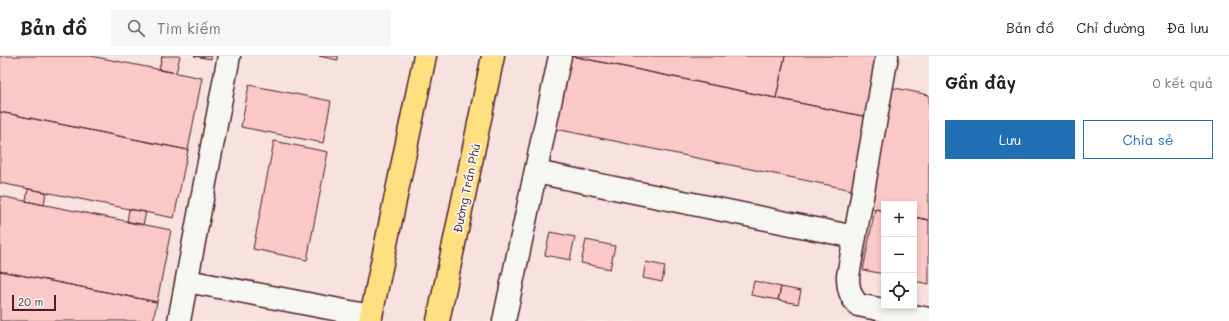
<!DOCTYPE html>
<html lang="vi">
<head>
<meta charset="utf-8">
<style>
  :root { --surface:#fff; --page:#f6f6f6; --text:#222; --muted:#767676; --line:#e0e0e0; --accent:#1f6fb2 }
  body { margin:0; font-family:Mali,sans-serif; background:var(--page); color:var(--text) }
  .controls { position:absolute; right:12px; bottom:12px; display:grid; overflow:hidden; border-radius:0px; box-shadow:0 2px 6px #0003 }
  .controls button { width:36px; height:36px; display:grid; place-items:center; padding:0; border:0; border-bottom:1px solid var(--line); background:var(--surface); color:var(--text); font:20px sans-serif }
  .scale { position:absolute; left:12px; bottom:10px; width:44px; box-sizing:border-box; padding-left:4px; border:2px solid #4a1f2b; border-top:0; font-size:11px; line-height:14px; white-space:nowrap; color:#4a1f2b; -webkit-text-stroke:3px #f6f6f2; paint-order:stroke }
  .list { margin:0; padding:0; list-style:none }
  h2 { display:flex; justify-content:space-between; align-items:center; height:52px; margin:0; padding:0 16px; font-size:17px }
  h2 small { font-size:13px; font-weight:400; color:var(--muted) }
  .actions { display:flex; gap:8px; padding:12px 16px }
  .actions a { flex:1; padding:9px 0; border:1px solid var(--accent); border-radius:0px; text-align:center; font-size:14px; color:var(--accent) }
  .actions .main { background:var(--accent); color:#fff }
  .icon { flex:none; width:22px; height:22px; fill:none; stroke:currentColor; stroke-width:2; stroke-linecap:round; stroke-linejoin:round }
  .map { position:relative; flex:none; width:929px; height:265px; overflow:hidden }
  header { display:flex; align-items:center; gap:24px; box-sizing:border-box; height:56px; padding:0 20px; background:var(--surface); border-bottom:1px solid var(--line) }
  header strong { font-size:19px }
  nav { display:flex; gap:22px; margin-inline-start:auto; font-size:14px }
  .search { width:280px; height:36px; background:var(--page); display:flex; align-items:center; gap:10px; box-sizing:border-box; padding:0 14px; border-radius:0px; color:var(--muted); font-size:15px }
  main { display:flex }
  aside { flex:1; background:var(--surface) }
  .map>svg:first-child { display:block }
  .built { fill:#f8e2df; fill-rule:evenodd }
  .building { fill:#fac9c7; stroke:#4a1f2b }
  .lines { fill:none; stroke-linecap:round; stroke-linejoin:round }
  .minor-casing { stroke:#4a1f2b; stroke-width:25 }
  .major-casing { stroke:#4a1f2b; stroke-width:25 }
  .minor { stroke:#f6f6f2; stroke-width:22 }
  .major { stroke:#ffdf80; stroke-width:22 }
  .labels { text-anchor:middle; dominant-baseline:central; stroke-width:3.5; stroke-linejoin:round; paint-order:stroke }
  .street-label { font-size:12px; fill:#4a1f2b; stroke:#f6f6f2 }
</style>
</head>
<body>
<header>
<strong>Bản đồ</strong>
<div class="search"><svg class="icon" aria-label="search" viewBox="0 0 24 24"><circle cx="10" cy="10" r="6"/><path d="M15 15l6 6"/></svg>Tìm kiếm</div>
<nav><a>Bản đồ</a><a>Chỉ đường</a><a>Đã lưu</a></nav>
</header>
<main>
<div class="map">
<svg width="929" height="265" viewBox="0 0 929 265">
  <rect width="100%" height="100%" fill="#f7ede9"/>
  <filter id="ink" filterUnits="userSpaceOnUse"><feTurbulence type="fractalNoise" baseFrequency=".025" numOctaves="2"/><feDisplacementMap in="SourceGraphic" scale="8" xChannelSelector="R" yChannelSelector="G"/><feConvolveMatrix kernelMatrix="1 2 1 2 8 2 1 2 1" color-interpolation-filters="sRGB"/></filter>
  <g filter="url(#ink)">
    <path class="built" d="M0,0H929V265H0ZM884,148H914V250H884Z"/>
    <path class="building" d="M0,0H91L202,22L188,94L0,56Z
      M162,0H180L176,17L159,14Z
      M194,0H211V3Z
      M319,0H338V4Z
      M571,0L872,62L857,135L556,73Z
      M572,0H785L776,42Z
      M785,0H885L872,62L776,42Z
      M249,29L331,45L323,87L241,71Z
      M890,31L929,39V164L914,161V148H884V155L865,151Z
      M0,56L188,94L174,162L0,127Z
      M274,85L328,96L307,204L253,193Z
      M28,133L46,136L44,149L26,145Z
      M0,140L171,174L157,246L0,215Z
      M129,153L146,156L143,169L127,166Z
      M875,153L884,155V218L863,214Z
      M914,161L929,164V228L914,225Z
      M550,176L575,181L570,204L545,199Z
      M586,184L615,190L610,213L581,207Z
      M646,206L665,210L662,226L643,222Z
      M0,215L157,246L153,265H0Z
      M754,225L781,231L778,244L751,239Z
      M781,231L801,235L798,248L778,244Z"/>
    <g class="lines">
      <defs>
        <path id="minor" d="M887,0L848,220C848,232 850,240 858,249L929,263
          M536,116L855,181
          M187,225L371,260
          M179,265L229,0
          M504,265L560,0"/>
        <path id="major" d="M370,265L425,0
          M438,265L493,0"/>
      </defs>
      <use href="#minor" class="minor-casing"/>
      <use href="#major" class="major-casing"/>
      <use href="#minor" class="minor"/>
      <use href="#major" class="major"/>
    </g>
  </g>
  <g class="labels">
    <g class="street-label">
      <text transform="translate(466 132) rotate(-78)">Đường Trần Phú</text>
    </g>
  </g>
</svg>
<div class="controls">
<button>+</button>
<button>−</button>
<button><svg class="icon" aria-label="locate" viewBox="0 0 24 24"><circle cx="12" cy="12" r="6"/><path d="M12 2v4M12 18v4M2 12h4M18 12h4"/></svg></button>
</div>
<div class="scale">20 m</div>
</div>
<aside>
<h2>Gần đây<small>0 kết quả</small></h2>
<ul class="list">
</ul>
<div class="actions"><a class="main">Lưu</a><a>Chia sẻ</a></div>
</aside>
</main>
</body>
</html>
